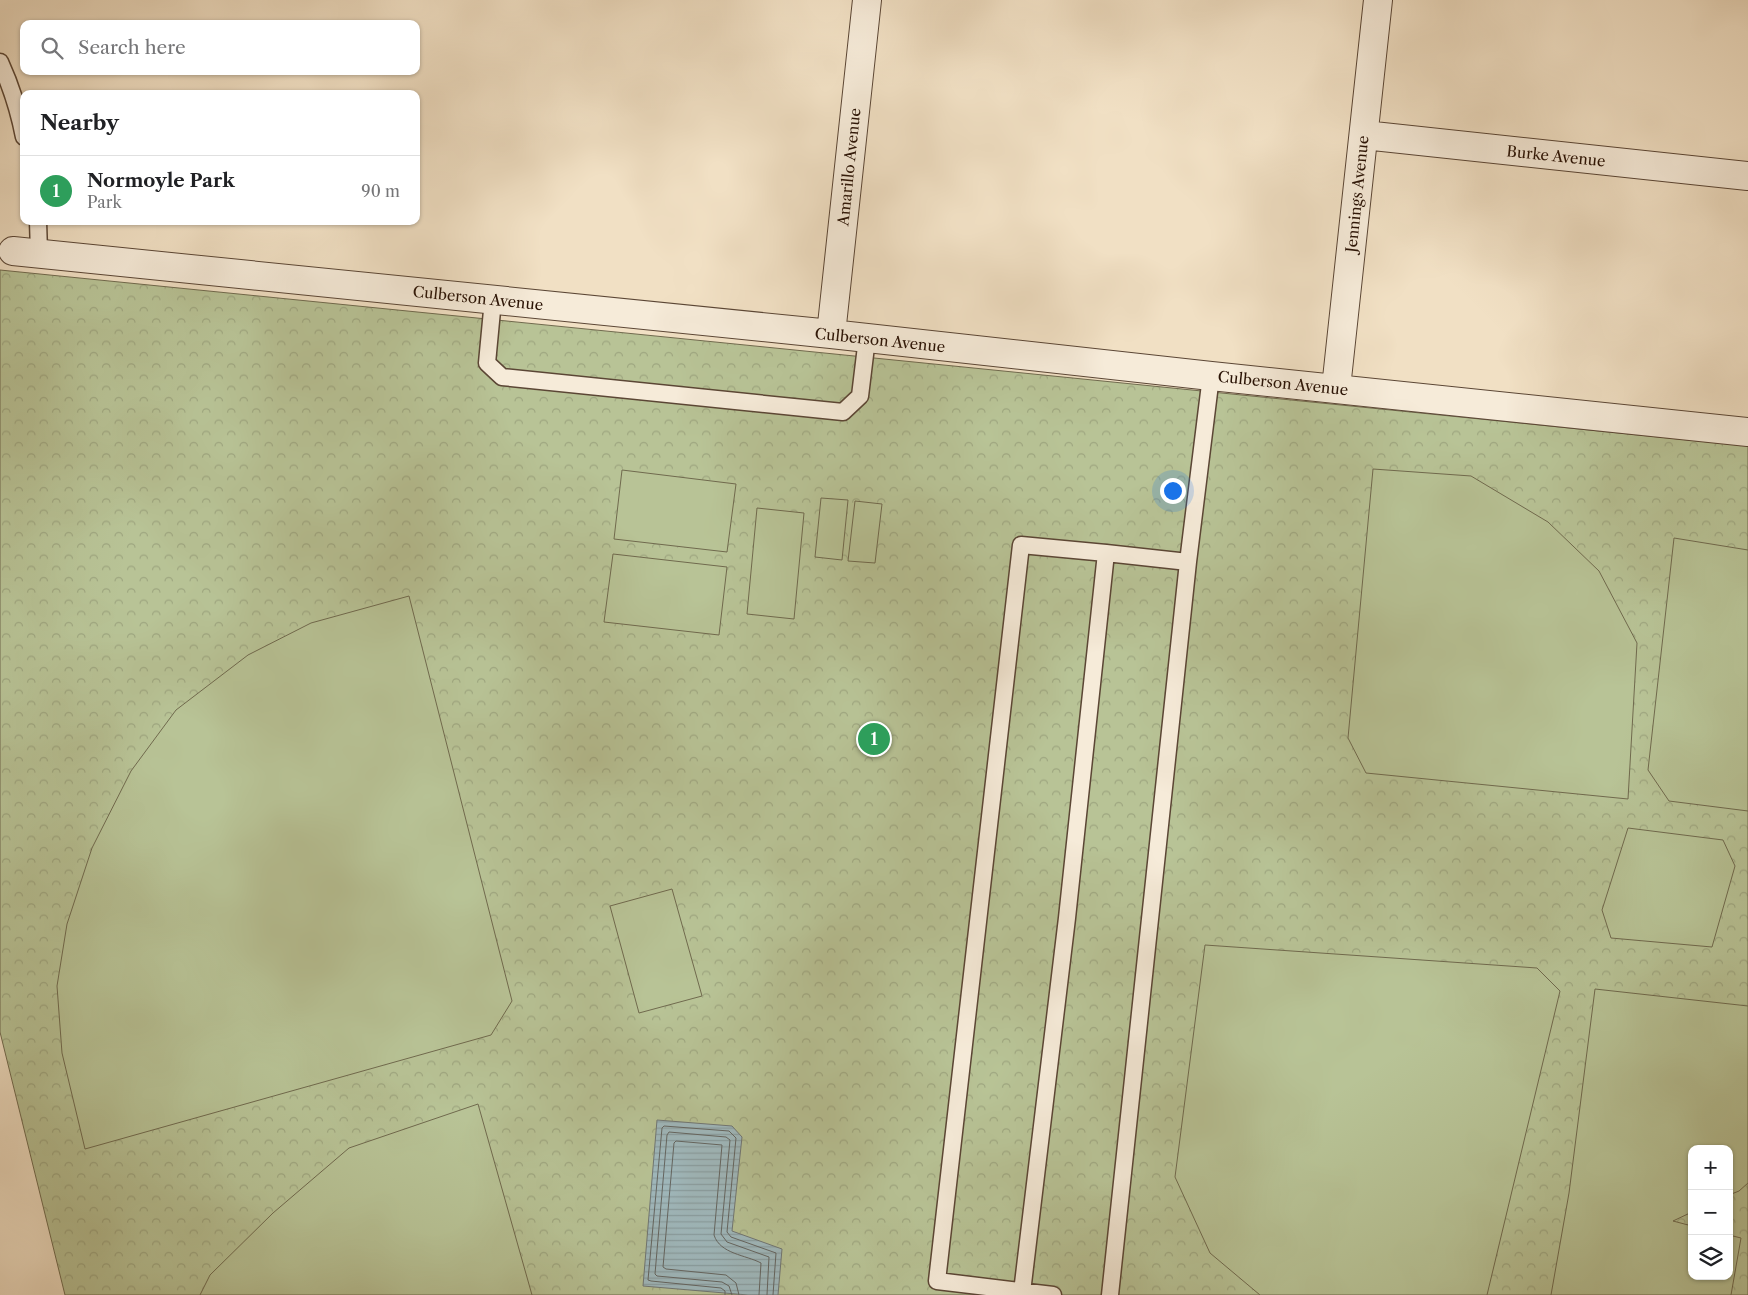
<!DOCTYPE html>
<html lang="en">
<head>
<meta charset="utf-8">
<style>
  :root { --surface:#fff; --page:#f6f6f6; --text:#202124; --muted:#757577; --line:#e0e0e0; --accent:#db2777 }
  body { margin:0; font-family:"Libre Caslon Text",serif; background:var(--page); color:var(--text) }
  .controls { position:absolute; right:15px; bottom:15px; display:grid; overflow:hidden; border-radius:10px; box-shadow:0 1px 4px #0004 }
  .controls button { width:45px; height:45px; display:grid; place-items:center; padding:0; border:0; border-bottom:1px solid var(--line); background:var(--surface); color:var(--text); font:25px sans-serif }
  .you { position:absolute; left:1172px; top:490px; width:18px; height:18px; margin:-12px; border:4px solid #fff; border-radius:50%; background:#1a73e8; box-shadow:0 0 0 8px #1a73e833 }
  .badge { display:grid; place-items:center; width:32px; height:32px; border-radius:50%; background:var(--accent); color:#fff; font-size:16px; font-weight:700 }
  .pin { position:absolute; translate:-50% -50%; border:2px solid #fff; box-shadow:0 1px 5px #0006 }
  .list { margin:0; padding:0; list-style:none }
  h2 { display:flex; justify-content:space-between; align-items:center; height:65px; margin:0; padding:0 20px; font-size:21px }
  h2 small { font-size:16px; font-weight:400; color:var(--muted) }
  .list li { display:grid; grid-template-columns:32px 1fr auto; gap:15px; align-items:center; box-sizing:border-box; height:70px; padding:0 20px; border-top:1px solid var(--line) }
  .list b { display:block; font-size:19px; white-space:nowrap }
  .list p { margin:0; font-size:16px; white-space:nowrap; color:var(--muted) }
  .list em { font-size:16px; font-style:normal; color:var(--muted) }
  .icon { flex:none; width:28px; height:28px; fill:none; stroke:currentColor; stroke-width:2; stroke-linecap:round; stroke-linejoin:round }
  .map { position:relative; flex:none; width:1748px; height:1295px; overflow:hidden }
  .search { position:absolute; background:var(--surface); box-shadow:0 1px 4px #0004; left:20px; top:20px; width:400px; height:55px; display:flex; align-items:center; gap:12px; box-sizing:border-box; padding:0 18px; border-radius:10px; color:var(--muted); font-size:19px }
  .panel { position:absolute; background:var(--surface); box-shadow:0 1px 4px #0004; left:20px; top:90px; width:400px; height:135px; border-radius:10px }
  .map>svg:first-child { display:block }
  .park { fill:url(#park-crowns); stroke:#706a4e; fill-rule:evenodd }
  .pitch { fill:#b8c396; stroke:#706a4e }
  .water { fill:url(#water-rules); stroke:#707775 }
  .lines { fill:none; stroke-linecap:round; stroke-linejoin:round }
  .shore { stroke:#646662; stroke-width:1 }
  .service-casing { stroke:#5b4635; stroke-width:19 }
  .minor-casing { stroke:#5b4635; stroke-width:30 }
  .service { stroke:#f6ebd9; stroke-width:16 }
  .minor { stroke:#f6ebd9; stroke-width:28 }
  .labels { text-anchor:middle; dominant-baseline:central; stroke-width:5; stroke-linejoin:round; paint-order:stroke }
  .street-label { font-size:15px; fill:#291205; stroke:#f6ebd9 }
</style>
</head>
<body>
<div class="map">
<svg width="1748" height="1295" viewBox="0 0 1748 1295">
  <defs>
    <pattern id="park-crowns" width="20" height="18" patternUnits="userSpaceOnUse" patternTransform="scale(1.25)"><rect width="20" height="18" fill="#b8c396"/><path d="M2 6a3 3 0 1 1 6 0M12 15a3 3 0 1 1 6 0" fill="none" stroke="#9ea680"/></pattern>
    <pattern id="water-rules" width="6" height="5" patternUnits="userSpaceOnUse" patternTransform="scale(1.25)"><rect width="6" height="5" fill="#a0babf"/><path d="M0 2.5h6" fill="none" stroke="#8a9fa3"/></pattern>
  </defs>
  <rect width="100%" height="100%" fill="#f1e0c4"/>
  <filter id="stains"><feTurbulence type="fractalNoise" baseFrequency=".004" numOctaves="4"/><feColorMatrix values="0 0 0 0 .2 0 0 0 0 .09 0 0 0 0 .02 0 0 0 .5 -.17"/></filter>
  <radialGradient id="worn" r=".72"><stop offset=".6" stop-color="#630" stop-opacity="0"/><stop offset="1" stop-color="#630" stop-opacity=".3"/></radialGradient>
  <path class="park" d="M0,270L1748,446V1295H65L0,1032ZM1692,1149H1729V1276H1692Z"/>
  <path class="pitch" d="M1373,469L1471,476L1548,522L1599,571L1637,643L1628,799L1366,773L1348,738Z
    M622,470L736,484L727,552L614,539Z
    M821,498L848,500L842,560L815,557Z
    M855,501L882,504L875,563L848,561Z
    M757,508L804,513L794,619L747,614Z
    M1674,538L1748,550V811L1669,801L1648,770Z
    M613,554L727,567L719,635L604,622Z
    M409,596L512,1001L491,1035L85,1149L62,1053L57,986L67,924L92,848L131,771L176,710L248,655L311,623Z
    M1628,828L1723,840L1735,866L1712,947L1611,938L1602,910Z
    M672,889L702,996L639,1013L610,906Z
    M1205,945L1537,968L1560,991L1487,1295H1260L1210,1253L1175,1177Z
    M1595,989L1748,1006V1183L1739,1191L1729,1195V1149H1692V1212L1673,1221L1692,1226V1276H1729V1235L1741,1238L1731,1295H1551L1569,1193Z
    M478,1104L532,1295H200L210,1275L273,1213L349,1148Z"/>
  <path class="water" d="M657,1120L732,1126L742,1137L732,1231L782,1249L778,1295H748L643,1286Z"/>
  <g class="lines">
    <path class="shore" d="M725,1295V1291L721,1288L651,1281L648,1280L662,1128L664,1126L729,1131L736,1138L727,1232L731,1237L776,1253L773,1295
      M732,1295L729,1286L722,1282L657,1276L655,1274L667,1135L669,1132L726,1137L730,1140L721,1234L727,1242L769,1257L767,1295
      M739,1295L736,1283L726,1275L666,1269L663,1267L674,1143L676,1141L722,1145L714,1235C720,1254 746,1255 761,1263L759,1295"/>
    <defs>
      <path id="service" d="M0,62C11,86 19,111 24,137
        M38,221L39,253
        M493,300L487,363L502,377L843,412L860,396L867,338
        M1022,1292L1067,918L1106,553L1188,562
        M1053,1295L937,1281L1021,545L1106,553
        M1110,1295L1188,562L1211,376"/>
      <path id="minor" d="M1364,135L1748,176
        M13,251L831,334L1211,376L1748,432
        M831,334L867,0
        M1336,388L1378,0"/>
    </defs>
    <use href="#service" class="service-casing"/>
    <use href="#minor" class="minor-casing"/>
    <use href="#service" class="service"/>
    <use href="#minor" class="minor"/>
  </g>
  <g class="labels">
    <g class="street-label">
      <text transform="translate(1556 156) rotate(6)">Burke Avenue</text>
      <text transform="translate(849 167) rotate(-84)">Amarillo Avenue</text>
      <text transform="translate(1357 194) rotate(-84)">Jennings Avenue</text>
      <text transform="translate(478 298) rotate(6)">Culberson Avenue</text>
      <text transform="translate(880 340) rotate(6)">Culberson Avenue</text>
      <text transform="translate(1283 383) rotate(6)">Culberson Avenue</text>
    </g>
  </g>
  <rect width="100%" height="100%" filter="url(#stains)"/>
  <rect width="100%" height="100%" fill="url(#worn)"/>
</svg>
<div class="controls">
<button>+</button>
<button>−</button>
<button><svg class="icon" aria-label="layers" viewBox="0 0 24 24"><path d="M12 4l9 5-9 5-9-5zM3 14l9 5 9-5"/></svg></button>
</div>
<div class="you"></div>
<div class="pin badge" style="left:874px;top:739px;background:#2e9e5b">1</div>
<div class="search"><svg class="icon" aria-label="search" viewBox="0 0 24 24"><circle cx="10" cy="10" r="6"/><path d="M15 15l6 6"/></svg>Search here</div>
<section class="panel">
<h2>Nearby<small></small></h2>
<ul class="list">
<li><span class="badge" style="background:#2e9e5b">1</span><div><b>Normoyle Park</b><p>Park</p></div><em>90 m</em></li>
</ul>
</section>
</div>
</body>
</html>
